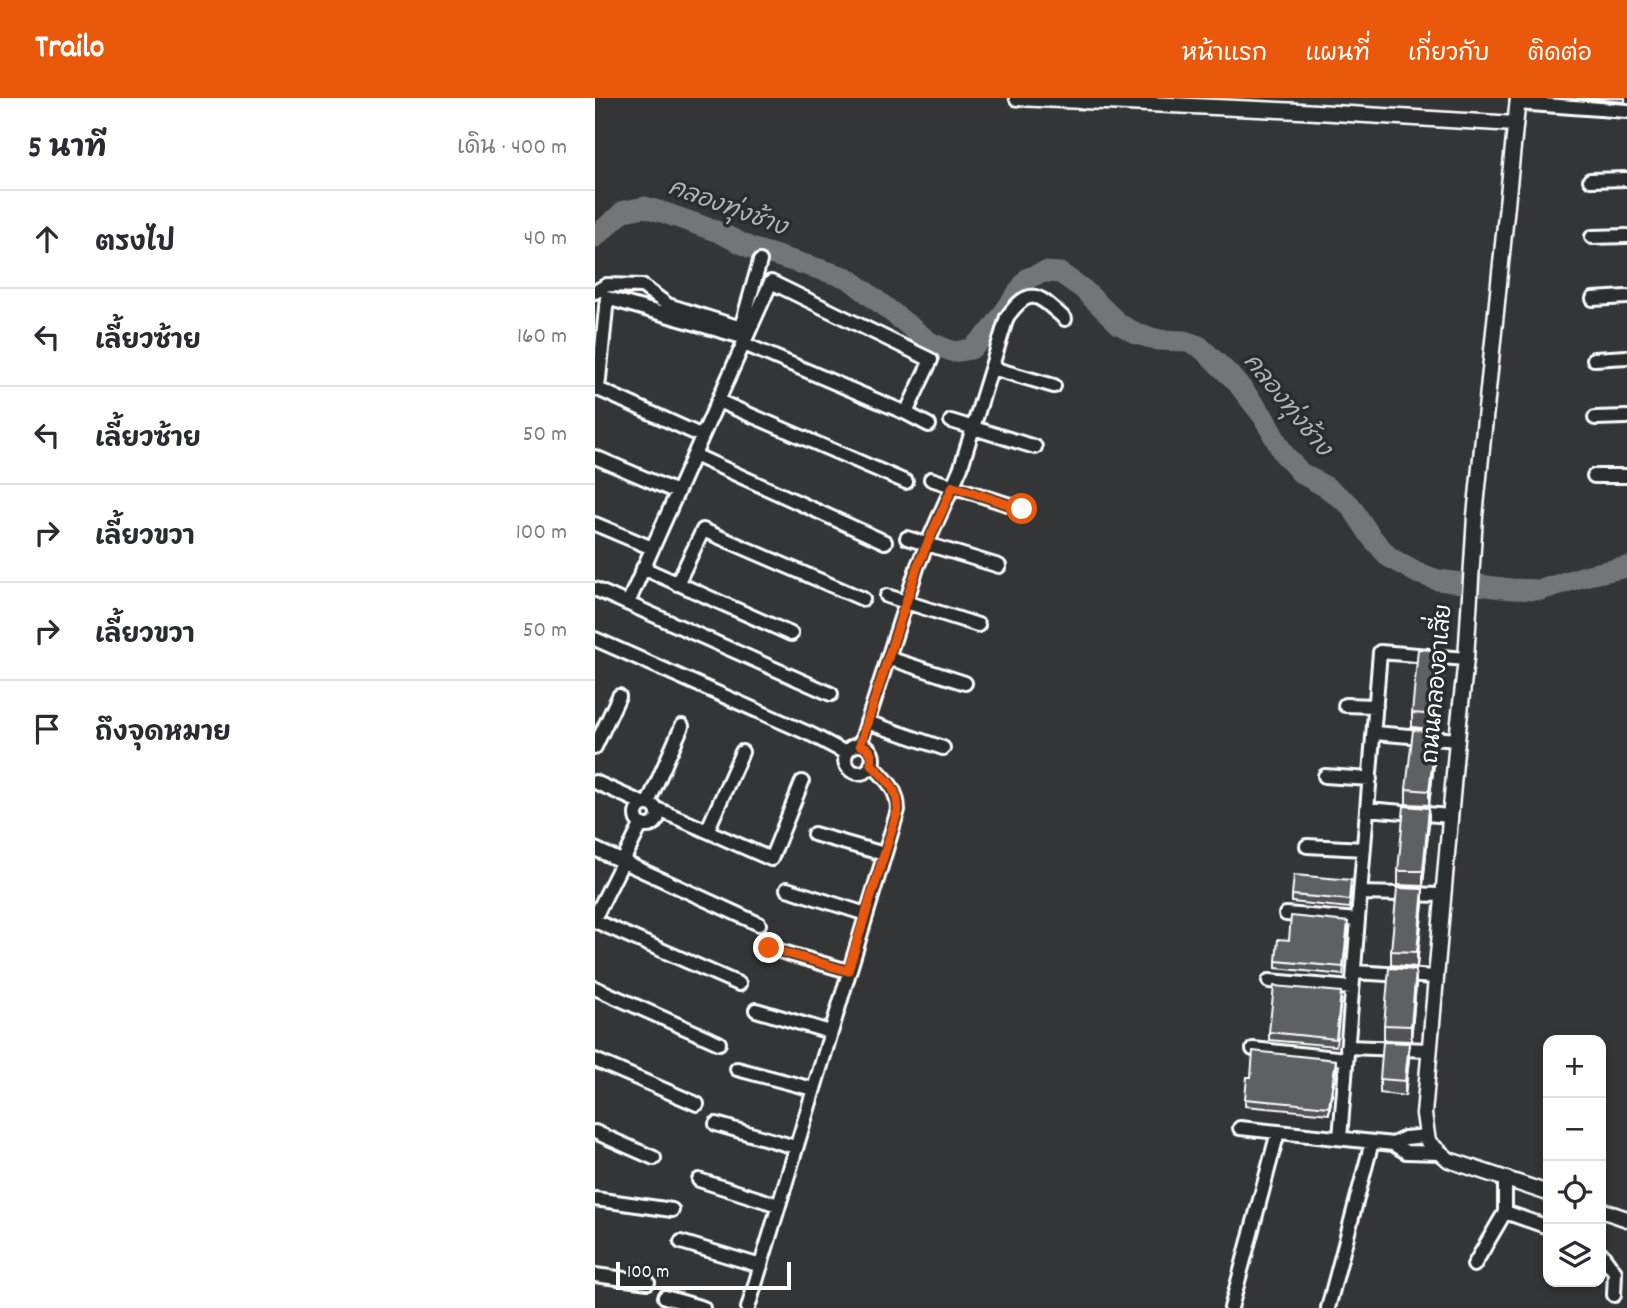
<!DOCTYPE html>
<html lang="th">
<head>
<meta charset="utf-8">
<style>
  :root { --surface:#fff; --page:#f7f7f7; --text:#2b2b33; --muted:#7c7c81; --line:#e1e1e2; --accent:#ea580c }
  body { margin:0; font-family:Dekko,"Playpen Sans Thai",sans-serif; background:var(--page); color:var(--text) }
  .controls { position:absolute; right:21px; bottom:21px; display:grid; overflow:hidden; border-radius:14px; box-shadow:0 4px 10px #0003 }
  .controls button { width:63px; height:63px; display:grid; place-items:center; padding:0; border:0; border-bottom:2px solid var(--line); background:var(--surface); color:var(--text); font:35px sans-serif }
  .scale { position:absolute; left:21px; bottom:18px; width:175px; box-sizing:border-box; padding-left:7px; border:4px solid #fff; border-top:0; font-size:19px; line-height:24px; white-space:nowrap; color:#fff; -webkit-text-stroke:5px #2a2d2e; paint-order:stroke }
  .stop { position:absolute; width:21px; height:21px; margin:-16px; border:5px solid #ea580c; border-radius:50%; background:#fff }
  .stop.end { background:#ea580c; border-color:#fff; box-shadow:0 2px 7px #0008 }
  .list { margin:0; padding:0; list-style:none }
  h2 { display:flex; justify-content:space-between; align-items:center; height:91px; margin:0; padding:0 28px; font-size:30px }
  h2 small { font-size:23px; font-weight:400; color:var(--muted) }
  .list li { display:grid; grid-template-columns:46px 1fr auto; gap:21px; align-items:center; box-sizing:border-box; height:98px; padding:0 28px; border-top:2px solid var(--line) }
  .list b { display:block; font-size:26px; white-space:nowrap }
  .list em { font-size:23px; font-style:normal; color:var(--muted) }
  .icon { flex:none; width:38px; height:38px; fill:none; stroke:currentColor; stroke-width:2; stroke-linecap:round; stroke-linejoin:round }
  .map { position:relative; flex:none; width:1032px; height:1210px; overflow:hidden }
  header { display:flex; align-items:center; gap:42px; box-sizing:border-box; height:98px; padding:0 35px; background:var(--accent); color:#fff }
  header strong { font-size:33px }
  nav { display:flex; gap:38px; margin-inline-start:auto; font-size:24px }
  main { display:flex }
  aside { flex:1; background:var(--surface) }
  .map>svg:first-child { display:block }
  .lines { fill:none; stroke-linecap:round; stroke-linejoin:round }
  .river { stroke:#737576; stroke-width:21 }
  .minor-casing { stroke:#fff; stroke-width:18 }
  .tertiary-casing { stroke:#fff; stroke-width:19 }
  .minor { stroke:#2a2d2e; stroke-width:12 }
  .tertiary { stroke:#2a2d2e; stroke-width:14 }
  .wall { fill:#525354; stroke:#fff; stroke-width:2 }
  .shaded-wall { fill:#424445; stroke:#fff; stroke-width:2 }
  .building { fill:#5f6162; stroke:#fff; stroke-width:2 }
  .route { stroke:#ea580c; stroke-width:9 }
  .labels { text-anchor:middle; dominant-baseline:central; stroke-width:7; stroke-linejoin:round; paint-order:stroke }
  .street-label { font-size:23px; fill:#fff; stroke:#2a2d2e }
  .water-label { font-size:24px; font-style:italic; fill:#b2b3b4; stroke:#2a2d2e }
</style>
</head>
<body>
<header>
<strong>Trailo</strong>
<nav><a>หน้าแรก</a><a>แผนที่</a><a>เกี่ยวกับ</a><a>ติดต่อ</a></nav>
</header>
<main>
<aside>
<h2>5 นาที<small>เดิน · 400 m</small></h2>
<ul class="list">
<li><svg class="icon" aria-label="ahead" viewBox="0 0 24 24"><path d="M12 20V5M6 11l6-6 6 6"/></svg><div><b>ตรงไป</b></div><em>40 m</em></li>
<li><svg class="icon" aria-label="left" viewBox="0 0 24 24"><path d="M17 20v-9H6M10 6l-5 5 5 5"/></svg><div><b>เลี้ยวซ้าย</b></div><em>160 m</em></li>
<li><svg class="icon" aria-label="left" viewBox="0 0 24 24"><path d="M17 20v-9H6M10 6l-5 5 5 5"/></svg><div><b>เลี้ยวซ้าย</b></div><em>50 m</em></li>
<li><svg class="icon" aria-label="right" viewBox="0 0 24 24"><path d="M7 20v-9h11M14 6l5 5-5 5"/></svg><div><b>เลี้ยวขวา</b></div><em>100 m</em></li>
<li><svg class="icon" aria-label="right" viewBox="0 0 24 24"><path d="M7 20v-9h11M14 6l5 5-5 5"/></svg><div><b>เลี้ยวขวา</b></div><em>50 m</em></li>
<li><svg class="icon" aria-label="arrive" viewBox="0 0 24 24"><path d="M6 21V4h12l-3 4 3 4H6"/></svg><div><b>ถึงจุดหมาย</b></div></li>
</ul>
</aside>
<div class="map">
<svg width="1032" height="1210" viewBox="0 0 1032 1210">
  <rect width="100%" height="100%" fill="#333536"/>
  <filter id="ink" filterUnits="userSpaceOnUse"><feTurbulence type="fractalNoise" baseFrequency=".0143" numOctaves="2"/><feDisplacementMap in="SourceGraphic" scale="14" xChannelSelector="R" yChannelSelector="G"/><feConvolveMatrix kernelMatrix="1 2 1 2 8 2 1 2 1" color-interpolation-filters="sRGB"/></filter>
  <g filter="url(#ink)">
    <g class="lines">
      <path class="river" d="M0,139L29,113L50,109L70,115L121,133L156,150L253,180L336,245L359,254L376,251L396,233L433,180L449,174L465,175L488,191L524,226L542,236L564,242L589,243L604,248L640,282L668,318L688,355L706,375L731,389L755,407L777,440L794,459L822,475L843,482L916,491L946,492L993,477L1032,469"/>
      <defs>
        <path id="minor" d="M922,5L1032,13
          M995,82L1032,81
          M997,139L1032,138
          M0,194L12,187L47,188L73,207L146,230L165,163
          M998,201L1032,199
          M149,246L311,315L334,327
          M999,261L1032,259
          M397,270L459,288
          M123,303L311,384
          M1000,320L1032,319
          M356,323L440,349
          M107,338L3,291L12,200L151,240
          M99,357L290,444
          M0,359L82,394
          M999,378H1032
          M336,381L427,411
          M0,426L57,450
          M312,440L404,468
          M48,470L196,536
          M82,486L108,432L268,501
          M0,491L236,596
          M292,498L383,527
          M33,505L176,184L336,262L311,315
          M0,541L217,637L251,655
          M293,560L370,585
          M750,607L781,608
          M272,624L348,650
          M779,635L862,642
          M265,647L323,467L366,369L412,219C436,186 444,198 470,221
          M250 661a14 14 0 1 1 28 0a14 14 0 1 1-28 0Z
          M0,649L24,598
          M730,678L775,681
          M0,684L49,706
          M53,705L87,628
          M41 717a11 11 0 1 1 22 0a11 11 0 1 1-22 0Z
          M62,711L176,761L207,684
          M772,711L855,718
          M112,733L147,654
          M219,736L289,756
          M712,748L769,751
          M0,751L164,826
          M192,791L271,816
          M765,795L848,797
          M691,816L763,822
          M0,819L46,727
          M0,823L144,886
          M174,850L253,873
          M759,874L841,879
          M674,883L757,890
          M0,890L124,945
          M161,912L235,934
          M752,949L834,952
          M658,951L751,961
          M0,962L102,1006
          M142,971L218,991
          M121,1026L200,1049
          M645,1030L798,1046L811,1054L846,1055
          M0,1034L59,1060
          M745,1040L785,554L871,561
          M798,1046L810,1040L832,1038
          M910,1080V1114L953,1129
          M104,1082L183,1107
          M0,1101L77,1112
          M86,1144L166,1168
          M1006,1155L1020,1174L1019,1197
          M879,1167L910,1114
          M0,1177L53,1184
          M70,1199L108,1210
          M153,1210L303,712C303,691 290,680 276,666
          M636,1210L683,1034
          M733,1210L777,1044"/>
        <path id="tertiary" d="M422,0L705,13L920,26
          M923,0L880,418L871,561L862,642L829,1016L833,1044L854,1062L953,1095
          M1006,1112L1032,1121"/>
      </defs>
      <use href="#minor" class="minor-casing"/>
      <use href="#tertiary" class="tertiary-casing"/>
      <use href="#minor" class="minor"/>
      <use href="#tertiary" class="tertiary"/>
    </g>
    <path class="wall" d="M981,0H1030V4Z
      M849,568L843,632L817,629V615Z
      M841,649L834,707L811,706V691Z
      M834,725L828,788L803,787V773Z
      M756,789L754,810L697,804V797Z
      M828,805L822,869L796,867V853Z
      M753,831L748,877L681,870V863L694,842Z
      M821,887L816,943L789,942V927Z
      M746,902L741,948L674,942V934Z
      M814,960L810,998L785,995V981Z
      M741,970L734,1016L650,1008V1001L656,979Z"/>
    <path class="shaded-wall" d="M849,553V568L843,632V617Z
      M841,634V649L834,707V693Z
      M834,710V725L828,788V773Z
      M828,791V805L822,869V854Z
      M821,872V887L816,943V928Z
      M814,945V960L810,998V983Z
      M741,962V970L734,1016V1009Z"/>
    <path class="building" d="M823,551L849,553L843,617L817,615Z
      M818,632L841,634L834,693L811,691Z
      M809,708L834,710L828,773H803Z
      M699,777L756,782L754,802L697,797Z
      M802,790L828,791L822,854L796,853Z
      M696,818L753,824L748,869L681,863L683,841L694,842Z
      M794,870L821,872L816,928L789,927Z
      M679,888L746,894L741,941L674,934Z
      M788,944L814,945L810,983L785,981Z
      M658,953L741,962L734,1009L650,1001L652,979H656Z"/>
  </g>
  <g class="lines" filter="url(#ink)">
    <path class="route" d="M174,850L253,873L303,712C303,690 291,681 276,666C279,656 274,649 265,647L323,467L358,388L427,411"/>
  </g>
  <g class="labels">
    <g class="street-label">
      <text transform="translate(844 586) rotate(-85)">ถนนคลองอาเสี่ย</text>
    </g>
    <g class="water-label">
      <text transform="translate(132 111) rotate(20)">คลองทุ่งช้าง</text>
      <text transform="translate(691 308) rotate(51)">คลองทุ่งช้าง</text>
    </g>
  </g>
</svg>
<div class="controls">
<button>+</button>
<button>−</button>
<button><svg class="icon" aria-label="locate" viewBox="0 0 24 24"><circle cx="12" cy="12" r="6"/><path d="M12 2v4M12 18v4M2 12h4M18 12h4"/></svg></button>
<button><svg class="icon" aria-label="layers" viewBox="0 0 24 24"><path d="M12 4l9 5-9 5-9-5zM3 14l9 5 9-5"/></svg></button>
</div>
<div class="scale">100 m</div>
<div class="stop" style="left:427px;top:411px"></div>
<div class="stop end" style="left:174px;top:850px"></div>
</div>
</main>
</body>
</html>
